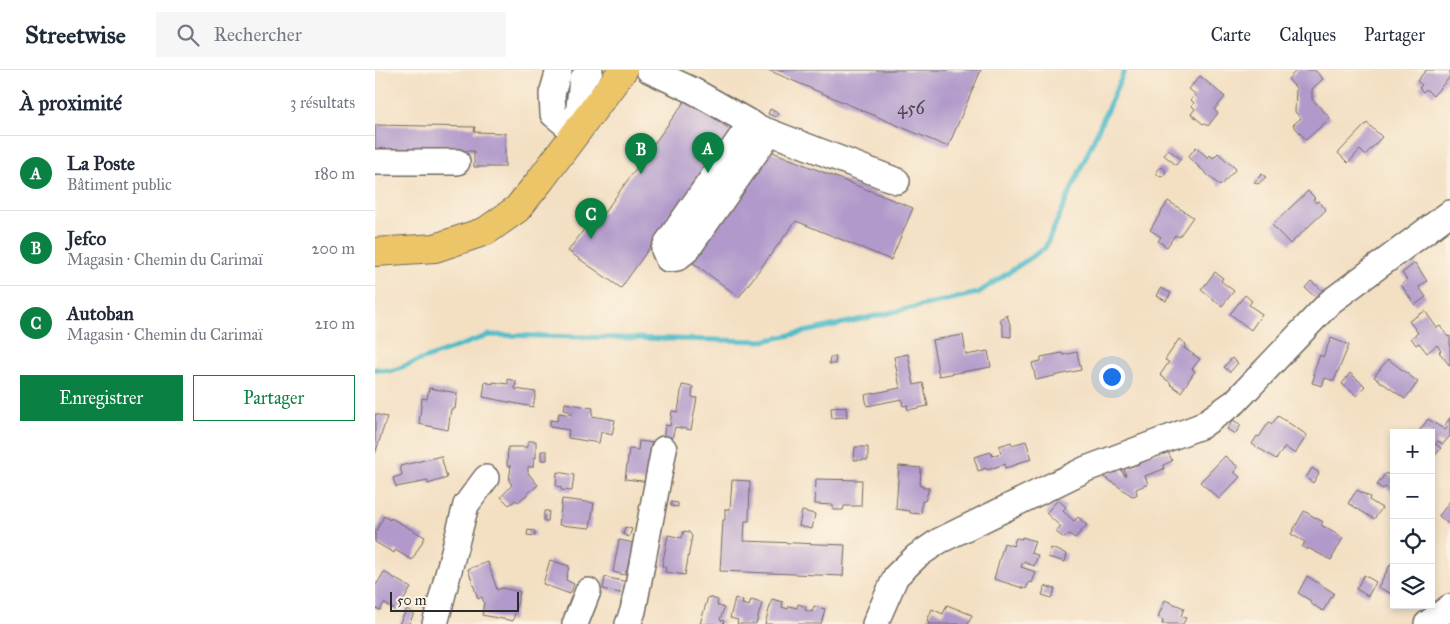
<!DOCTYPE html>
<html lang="fr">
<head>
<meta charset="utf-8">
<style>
  :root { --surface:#fff; --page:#f6f6f7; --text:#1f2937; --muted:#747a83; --line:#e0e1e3; --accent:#0b8043 }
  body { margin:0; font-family:"IM FELL Great Primer",serif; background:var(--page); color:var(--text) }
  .controls { position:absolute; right:15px; bottom:15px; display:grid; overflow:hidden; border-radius:0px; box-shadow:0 2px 8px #0003 }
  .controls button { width:45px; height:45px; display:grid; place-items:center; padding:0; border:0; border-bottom:1px solid var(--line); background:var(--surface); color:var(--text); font:25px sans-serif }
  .scale { position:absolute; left:15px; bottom:12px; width:129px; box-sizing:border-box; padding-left:5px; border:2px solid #2b2b2b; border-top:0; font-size:14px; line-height:18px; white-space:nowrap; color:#2b2b2b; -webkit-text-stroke:4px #fcf5e5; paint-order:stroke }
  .you { position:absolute; left:736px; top:306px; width:18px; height:18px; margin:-12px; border:4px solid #fff; border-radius:50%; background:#1a73e8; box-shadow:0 0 0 8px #1a73e833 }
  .badge { display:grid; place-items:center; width:32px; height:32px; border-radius:50%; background:var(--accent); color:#fff; font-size:16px; font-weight:700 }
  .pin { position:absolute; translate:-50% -41px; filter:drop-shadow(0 1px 2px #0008) }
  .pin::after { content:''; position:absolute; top:26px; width:18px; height:15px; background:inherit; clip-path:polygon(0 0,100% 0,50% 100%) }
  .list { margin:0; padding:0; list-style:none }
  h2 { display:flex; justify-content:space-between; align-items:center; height:65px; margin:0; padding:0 20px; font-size:21px }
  h2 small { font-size:16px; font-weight:400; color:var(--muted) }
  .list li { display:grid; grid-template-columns:32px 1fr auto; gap:15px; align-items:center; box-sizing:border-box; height:75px; padding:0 20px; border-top:1px solid var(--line) }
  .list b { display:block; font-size:19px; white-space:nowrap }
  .list p { margin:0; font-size:16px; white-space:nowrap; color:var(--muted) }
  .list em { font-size:16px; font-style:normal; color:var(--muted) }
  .actions { display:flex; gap:10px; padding:15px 20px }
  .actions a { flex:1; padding:11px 0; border:1px solid var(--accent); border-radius:0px; text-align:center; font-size:18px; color:var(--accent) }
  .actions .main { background:var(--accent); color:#fff }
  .icon { flex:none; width:28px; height:28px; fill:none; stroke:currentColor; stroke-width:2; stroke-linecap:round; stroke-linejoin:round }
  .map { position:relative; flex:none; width:1075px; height:554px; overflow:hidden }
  header { display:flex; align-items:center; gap:30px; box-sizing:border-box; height:70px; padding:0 25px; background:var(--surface); border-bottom:1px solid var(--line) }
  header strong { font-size:24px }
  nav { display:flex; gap:28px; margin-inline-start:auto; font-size:18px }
  .search { width:350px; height:45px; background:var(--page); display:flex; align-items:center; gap:12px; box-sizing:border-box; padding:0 18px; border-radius:0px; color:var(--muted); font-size:19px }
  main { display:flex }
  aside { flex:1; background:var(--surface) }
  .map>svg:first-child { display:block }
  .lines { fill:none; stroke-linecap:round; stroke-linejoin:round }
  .stream { stroke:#4ebbc8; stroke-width:5 }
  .building { fill:#b19acb }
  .minor-casing { stroke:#716a60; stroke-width:28 }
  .major-casing { stroke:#716a60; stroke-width:30 }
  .minor { stroke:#fff; stroke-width:25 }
  .major { stroke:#edc569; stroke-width:28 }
  .labels { text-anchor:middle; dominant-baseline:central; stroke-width:4; stroke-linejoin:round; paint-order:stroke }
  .number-label { font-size:18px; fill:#4c4753 }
</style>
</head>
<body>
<header>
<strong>Streetwise</strong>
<div class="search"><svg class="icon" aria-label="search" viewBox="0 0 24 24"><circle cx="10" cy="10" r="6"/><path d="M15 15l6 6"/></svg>Rechercher</div>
<nav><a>Carte</a><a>Calques</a><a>Partager</a></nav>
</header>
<main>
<aside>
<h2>À proximité<small>3 résultats</small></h2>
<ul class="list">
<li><span class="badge">A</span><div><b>La Poste</b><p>Bâtiment public</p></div><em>180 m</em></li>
<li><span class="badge">B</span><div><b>Jefco</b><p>Magasin · Chemin du Carimaï</p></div><em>200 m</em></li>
<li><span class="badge">C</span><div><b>Autoban</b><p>Magasin · Chemin du Carimaï</p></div><em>210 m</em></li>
</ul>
<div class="actions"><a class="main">Enregistrer</a><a>Partager</a></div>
</aside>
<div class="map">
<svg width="1075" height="554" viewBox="0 0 1075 554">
  <rect width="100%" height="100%" fill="#fcf5e5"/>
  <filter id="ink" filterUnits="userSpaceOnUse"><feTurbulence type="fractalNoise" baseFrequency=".02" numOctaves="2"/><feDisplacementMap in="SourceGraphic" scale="10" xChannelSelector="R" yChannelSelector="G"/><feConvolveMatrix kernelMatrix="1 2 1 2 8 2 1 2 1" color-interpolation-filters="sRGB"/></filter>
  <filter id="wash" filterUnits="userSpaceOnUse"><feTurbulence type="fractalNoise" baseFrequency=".0096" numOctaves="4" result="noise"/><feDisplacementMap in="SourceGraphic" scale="20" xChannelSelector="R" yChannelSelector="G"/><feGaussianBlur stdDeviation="1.12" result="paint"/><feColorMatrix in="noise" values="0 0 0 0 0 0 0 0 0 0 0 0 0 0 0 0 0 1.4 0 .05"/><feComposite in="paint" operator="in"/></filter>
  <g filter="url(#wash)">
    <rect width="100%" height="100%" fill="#f3dfc2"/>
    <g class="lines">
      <path class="stream" d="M0,299L16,301L114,265L389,271L603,223L670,178L750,0"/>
    </g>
    <g id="blocks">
      <path class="building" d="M393,0H606L573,77Z
        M922,0H940L948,9L937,19V29L955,48L931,70L918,55L926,48L920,42L921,18L913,9Z
        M1051,0H1075V7L1058,26L1051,19L1048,22L1044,18L1047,15L1042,11Z
        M825,6L850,27L839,40L843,43L833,56L829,53L828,54L816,44L820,39L817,36L819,33L816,30L821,25L814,19Z
        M312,28L357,61L246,218L193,181L224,139L229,143Z
        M395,39L403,43L401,47L393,44Z
        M992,53L1007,67L990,85L985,80L973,93L963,83Z
        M0,55L100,57L99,62L130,63V97H99V81L6,79V82H0Z
        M821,77L833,88L835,85L838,88L843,83L861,99L845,116L813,87Z
        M793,79L806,89L801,95L789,85Z
        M395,81L538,138L516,190L421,151L364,227L313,189Z
        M781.5 102a4.5 4.5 0 1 1 9 0a4.5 4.5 0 1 1-9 0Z
        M887,104L891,107L883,114L879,112Z
        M933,121L940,128L938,129L941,133L943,131L951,140L915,174L897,155Z
        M793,131L818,147L804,167L800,165L792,177L783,171L786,167L775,160Z
        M1040,193L1052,211L1044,217L1051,227L1040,235L1026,215L1032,210L1027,203Z
        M840,202L848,208L846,211L859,221L847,236L826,220Z
        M936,211L953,225L946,232L930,218Z
        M786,218L796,223L791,231L782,226Z
        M870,225L877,231L874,235L887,244L876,260L855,244Z
        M1050,241L1062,258L1065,256L1073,267L1075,266V296L1064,282L1066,281L1062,275L1052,283L1044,273L1041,275L1036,268L1043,263L1034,251Z
        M632,245L636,258V267L628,266V259L625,249Z
        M588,265L591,285L613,281L616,297L564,306L557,270Z
        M956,268L974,275L959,311L950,308L947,316L937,313L940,304H938L945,285L948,287Z
        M804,269L811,274L809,278L825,289L817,299L820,301L806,322L795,314L796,313L785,305L794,292L790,290Z
        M702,282L706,300L661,310L657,293L666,291V287L687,283L688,285Z
        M533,284L539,315L548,313L553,336L533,340L532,335L528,336L527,329L492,336L490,325L525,318L519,287Z
        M455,287H461L460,294H454Z
        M857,288L863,293L855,302L849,297Z
        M1013,289L1043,312L1030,329L999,307Z
        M975,303L990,316L982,326L967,314Z
        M133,309L141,311L140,319L161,322L158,337L108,327L110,312L118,314V312L133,314Z
        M307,315L318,317L317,327L322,328L316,360L300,357L296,373L288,371L290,355L295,356L297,341L303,342Z
        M54,318L82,323L80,339H76L73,360L44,354L47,328L52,329Z
        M190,333L218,338L217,346L240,350L237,365L226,362L224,373L193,368L194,360L175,357V350L182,351L184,343L197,345V342L189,340Z
        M471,337L472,347L457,348L456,338Z
        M0,344L12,347L0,384Z
        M903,346L932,365L920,384L910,377L901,389L877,374L882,366L884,367L894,352L897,354Z
        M1075,348V366L1068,374L1063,371L1060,374L1066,378L1058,388L1056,387V363H1043L1053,349L1070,360L1073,357L1070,355Z
        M858,350L866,355L860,364L852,359Z
        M153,371H161V388H159L158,397H153V403L163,415L143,432L141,430L134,435L126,427L137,415L134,411L136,396H132L133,377H152Z
        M264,371L279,373L276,412L250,409L254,379L263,380Z
        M651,371L657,389L642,393L643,394L630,398V394L612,400L611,398L603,401L599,387L616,382L617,386L626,383L624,376L636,372L637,375Z
        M480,377H493V390H479Z
        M166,381H172V390H166Z
        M793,381L797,391L788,395L789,399L770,406L773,414L761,419L762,425L757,426L727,405L743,399L746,400L750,406H751L749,399L764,394L762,385Z
        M66,386L72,408L53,414V411L21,417L18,408L27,405L25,396Z
        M850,386L863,397L859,402L865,407L844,429L825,412Z
        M524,396L546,398L545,416H548V418H554L550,431H547L546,444L535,443V441L521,439Z
        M937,398L944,403L938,413L931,408Z
        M182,402L199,405L197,421L186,420V417L181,416Z
        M1011,403L1017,407L1019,405V423L1010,417L1008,419L1002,415Z
        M441,409L487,410L486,436H469L468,440H458V435L440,434Z
        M357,410L375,411L374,451H370L369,471L470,475L468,506L345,501L348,450H350V439H355Z
        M982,420L995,427L994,430L1007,438L999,449L973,433Z
        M187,429L219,433L215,458L184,455Z
        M683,430L691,437L688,441L699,451L703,447L712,455L700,468L694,464L689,468L681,462L686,457L671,443Z
        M1075,431V455L1064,446Z
        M296,432L303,433V437L296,436Z
        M169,441H174L173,451H169Z
        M427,441L440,444L437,459L424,456Z
        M929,441L948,452L946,455L968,468L956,490L933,478L932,480L927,477L930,472L916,464Z
        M9,446L15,450L16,448L50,467L37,490L20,480L19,483L0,472V463Z
        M250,457L257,459L254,467L248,464Z
        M153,460L160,461V466L152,465Z
        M309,461L314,462L317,466L310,505L290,502L291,497L287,496L293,465L307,468Z
        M647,467L660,471L656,483L663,485L659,496L648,492L646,497L661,502L657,513L654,512L651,519L619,509L629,473L638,476L641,468L647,469Z
        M244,470L264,474L259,502L251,501L250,505L238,502Z
        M676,478L692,484L690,492L673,487Z
        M175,490L194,496L191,510L199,514L195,524L168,514Z
        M113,492L122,520L127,518L145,522L138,551L107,545L109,533L107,527L103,529L93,499Z
        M1017,492L1019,493V525L1003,517Z
        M9,502L36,518L22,541L9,533L5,540L0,538V513L2,514Z
        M989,505L1001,512L993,526L981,519Z
        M932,506L959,523L948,541L935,533L936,531L923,523Z
        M230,507L252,512L249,524L228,519Z
        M670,516L680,519L677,528L667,525Z
        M333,527L343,530L342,535L349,538L345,550L349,551L348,554H325Z
        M360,528L368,531L367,534L374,536L376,530L387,533L381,554H362L363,550L355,548Z
        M397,529L408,532L407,537L413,539L414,536L422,538L423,534L431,537L430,540L437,542L439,536L450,539L446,554H390Z
        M790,530L809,538L806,546L811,548L808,554H787L788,550L783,547Z
        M572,535L597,545L593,554H553L554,552L552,551L557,539L568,544Z
        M32,539L39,543L34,554H24Z"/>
    </g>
  </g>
  <g filter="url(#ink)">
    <use href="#blocks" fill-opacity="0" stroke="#716a60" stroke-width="1"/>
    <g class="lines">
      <defs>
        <path id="minor" d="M184,0L177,24L178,44L201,63
          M274,0L317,20L384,58L522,111
          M376,53L292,173L289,180L293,189L302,188L312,180L395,62
          M201,63L207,10L215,0
          M0,92H82
          M60,554L91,435L111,408
          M200,554L213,521
          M253,554L258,541L289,379
          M500,554L521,506L542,486L564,471L711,399L826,356L860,332L955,232L1075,143
          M1052,554L1075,537"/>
        <path id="major" d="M0,182L60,178L111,161L142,139L164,112L248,0"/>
      </defs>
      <use href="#minor" class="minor-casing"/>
      <use href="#major" class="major-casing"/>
      <use href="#minor" class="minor"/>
      <use href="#major" class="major"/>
    </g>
  </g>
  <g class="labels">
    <g class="number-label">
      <text x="536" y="38">456</text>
    </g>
  </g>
</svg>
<div class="controls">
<button>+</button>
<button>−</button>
<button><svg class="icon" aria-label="locate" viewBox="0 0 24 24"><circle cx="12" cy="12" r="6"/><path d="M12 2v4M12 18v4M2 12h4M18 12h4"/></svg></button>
<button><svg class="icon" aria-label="layers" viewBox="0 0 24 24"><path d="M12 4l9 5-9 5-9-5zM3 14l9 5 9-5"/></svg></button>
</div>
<div class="scale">50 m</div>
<div class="you"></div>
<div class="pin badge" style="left:333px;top:103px">A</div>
<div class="pin badge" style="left:266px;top:104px">B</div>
<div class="pin badge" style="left:216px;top:169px">C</div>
</div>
</main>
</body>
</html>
